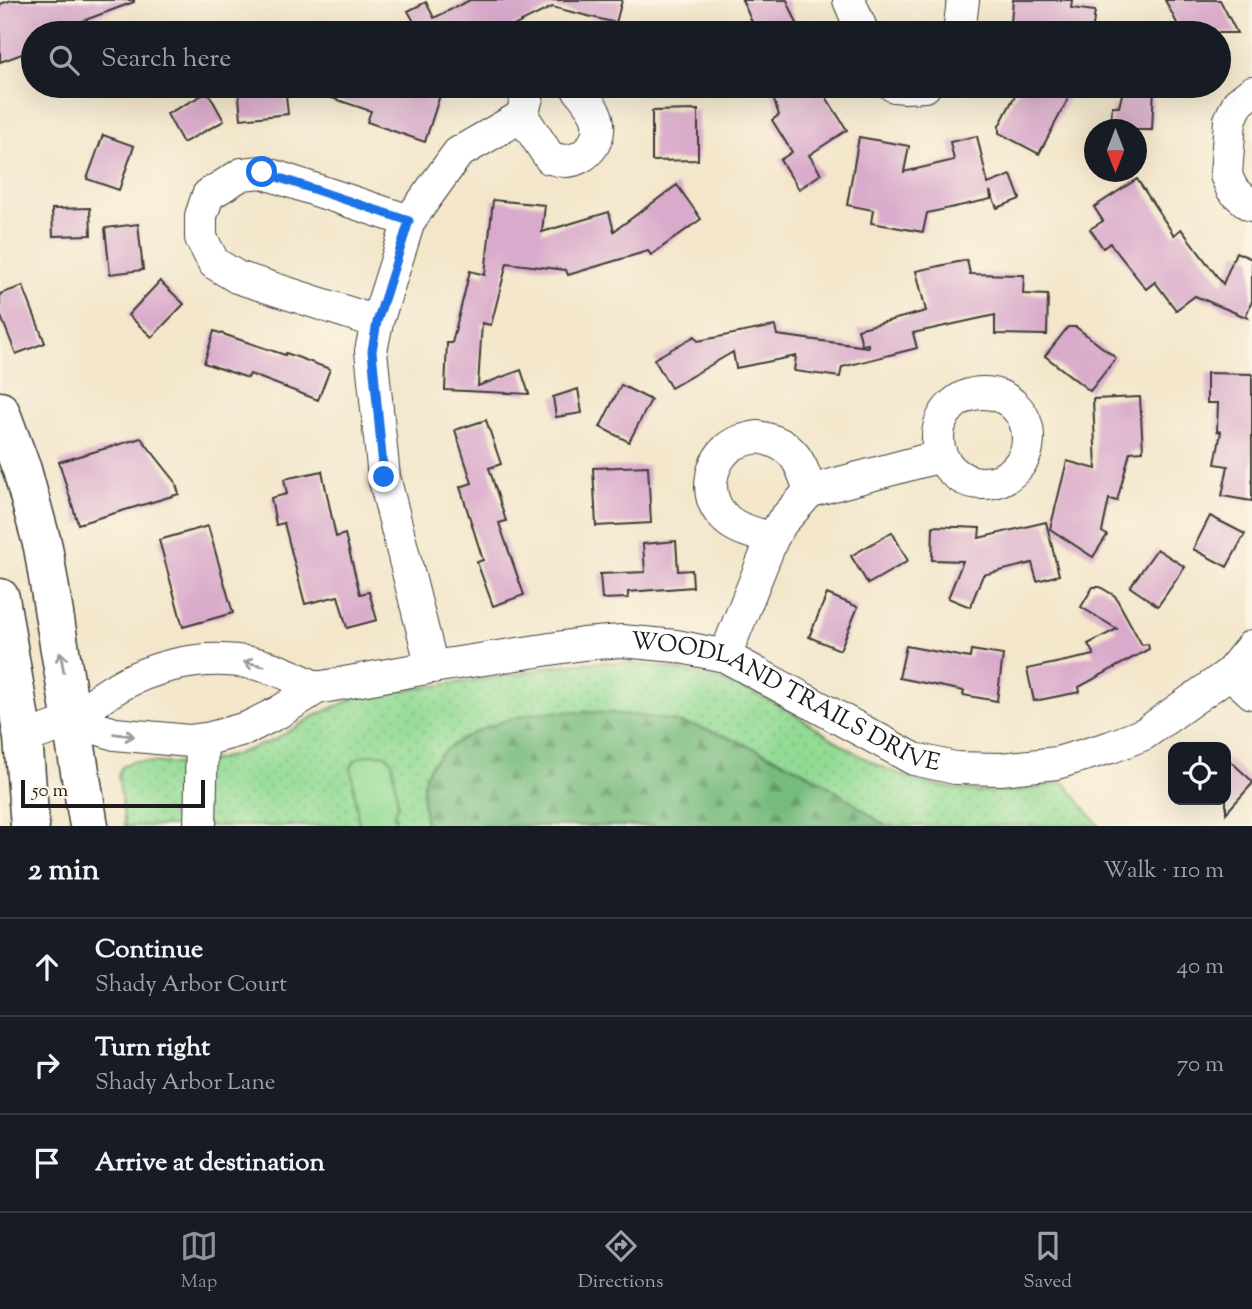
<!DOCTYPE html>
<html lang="en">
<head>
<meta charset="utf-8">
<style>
  :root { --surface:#171b24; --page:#20242c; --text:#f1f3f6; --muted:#9ea1a6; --line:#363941; --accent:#8c9099 }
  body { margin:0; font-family:"Sorts Mill Goudy",serif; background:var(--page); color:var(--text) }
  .controls { position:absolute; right:21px; bottom:21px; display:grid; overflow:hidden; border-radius:14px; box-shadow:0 7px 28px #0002 }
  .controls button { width:63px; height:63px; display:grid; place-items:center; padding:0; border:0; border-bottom:2px solid var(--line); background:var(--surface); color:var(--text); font:35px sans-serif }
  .compass { position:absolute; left:1084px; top:119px; width:63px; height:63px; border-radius:50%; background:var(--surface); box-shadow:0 7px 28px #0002; rotate:180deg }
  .scale { position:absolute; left:21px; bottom:18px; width:184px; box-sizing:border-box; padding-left:7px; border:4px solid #1c1c1c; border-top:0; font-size:19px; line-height:24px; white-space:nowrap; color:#1c1c1c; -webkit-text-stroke:5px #fcf5e5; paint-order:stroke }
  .stop { position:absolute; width:21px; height:21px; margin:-16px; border:5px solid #1a73e8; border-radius:50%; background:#fff }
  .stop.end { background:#1a73e8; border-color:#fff; box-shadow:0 2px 7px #0008 }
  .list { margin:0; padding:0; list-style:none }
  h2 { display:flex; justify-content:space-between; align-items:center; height:91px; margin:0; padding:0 28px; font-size:30px }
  h2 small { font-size:23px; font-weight:400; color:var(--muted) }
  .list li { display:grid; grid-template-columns:46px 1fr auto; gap:21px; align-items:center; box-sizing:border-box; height:98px; padding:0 28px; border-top:2px solid var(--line) }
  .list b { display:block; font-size:26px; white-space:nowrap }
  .list p { margin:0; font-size:23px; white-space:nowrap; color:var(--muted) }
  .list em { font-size:23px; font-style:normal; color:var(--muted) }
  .icon { flex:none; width:38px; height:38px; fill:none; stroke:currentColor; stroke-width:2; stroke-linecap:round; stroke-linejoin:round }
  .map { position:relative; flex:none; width:1252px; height:826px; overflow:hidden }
  .search { position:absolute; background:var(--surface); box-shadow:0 7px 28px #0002; left:21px; right:21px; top:21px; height:77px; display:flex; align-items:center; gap:18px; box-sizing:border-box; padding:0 24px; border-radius:38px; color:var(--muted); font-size:26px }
  .sheet { height:385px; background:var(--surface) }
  nav { display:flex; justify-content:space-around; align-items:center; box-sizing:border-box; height:98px; border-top:2px solid var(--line); background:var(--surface); font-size:19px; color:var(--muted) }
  nav a { display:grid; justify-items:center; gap:4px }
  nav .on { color:var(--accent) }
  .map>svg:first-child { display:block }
  .grass { fill:url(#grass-dots); stroke:#587c58; stroke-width:2 }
  .forest { fill:url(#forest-firs); stroke:#496c4d; stroke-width:2 }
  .green { fill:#93db95; stroke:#587c58; stroke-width:2 }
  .building { fill:#d9aacb }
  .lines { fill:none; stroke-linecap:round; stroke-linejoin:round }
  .minor-casing { stroke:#3c3a36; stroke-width:34 }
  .major-casing { stroke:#3c3a36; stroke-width:41 }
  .minor { stroke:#fff; stroke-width:32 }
  .major { stroke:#fff; stroke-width:38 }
  .oneway { stroke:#999 }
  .route { stroke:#1a73e8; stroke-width:9 }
  .labels { text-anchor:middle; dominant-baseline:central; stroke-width:7; stroke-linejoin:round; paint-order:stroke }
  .street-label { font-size:24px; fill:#1c1c1c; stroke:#fcf5e5 }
</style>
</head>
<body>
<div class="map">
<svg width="1252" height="826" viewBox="0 0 1252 826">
  <defs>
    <pattern id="grass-dots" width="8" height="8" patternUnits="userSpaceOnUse" patternTransform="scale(1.75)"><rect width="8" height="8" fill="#93db95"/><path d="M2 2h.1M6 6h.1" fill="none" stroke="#7ebb80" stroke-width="1.8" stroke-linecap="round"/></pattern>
    <pattern id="forest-firs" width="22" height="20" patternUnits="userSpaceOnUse" patternTransform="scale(1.75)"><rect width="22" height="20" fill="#76bb7e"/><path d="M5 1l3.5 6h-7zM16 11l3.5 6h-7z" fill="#609766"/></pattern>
  </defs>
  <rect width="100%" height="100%" fill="#fcf5e5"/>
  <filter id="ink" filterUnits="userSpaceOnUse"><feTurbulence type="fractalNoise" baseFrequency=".0143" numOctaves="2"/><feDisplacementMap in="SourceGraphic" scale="14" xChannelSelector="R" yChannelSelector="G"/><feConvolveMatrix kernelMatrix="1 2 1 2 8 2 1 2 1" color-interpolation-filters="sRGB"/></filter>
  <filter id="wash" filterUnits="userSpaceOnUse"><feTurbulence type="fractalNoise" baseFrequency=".00686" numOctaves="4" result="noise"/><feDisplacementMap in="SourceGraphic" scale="28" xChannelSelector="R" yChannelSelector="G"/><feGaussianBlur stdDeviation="1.57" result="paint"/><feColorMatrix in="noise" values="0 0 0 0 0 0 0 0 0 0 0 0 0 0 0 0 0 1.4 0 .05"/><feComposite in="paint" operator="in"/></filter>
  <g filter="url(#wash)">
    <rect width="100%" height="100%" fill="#f3e6cb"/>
    <path class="grass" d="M608,662C659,664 707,673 753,693C790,708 820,732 854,752C906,784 972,799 1033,789C1043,787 1054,784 1064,782L1099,826H125L118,775L121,768L132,761L180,764L206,762L234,755L274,740L315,716L357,697L520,674L549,667L579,663Z"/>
    <path class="forest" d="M545,712C594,711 643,713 690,725C715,731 738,741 761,751C782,761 804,770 824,783C845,796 865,812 886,826H426C424,810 420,793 425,777C439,738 509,716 545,712Z"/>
    <path class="green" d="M382,754L387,756L392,761L398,805L394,813L396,826H359L351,768C355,755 369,754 382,754Z"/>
    <g id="blocks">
      <path class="building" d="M12,0H134V2L50,33H33V50L0,62V4Z
        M470,0H622L616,23L552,7L499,33H406L417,27L408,11L426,2L434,18Z
        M742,0H787L801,33H757Z
        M1013,0H1072L1071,8L1095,11L1092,33H1010Z
        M1165,0H1220L1237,33H1182Z
        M238,86H285L288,114L241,119Z
        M306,86H422L441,92L425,142L367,122L371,111L305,89Z
        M769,86H819L847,130L809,155L821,174L799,189L780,160L792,152L772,120L779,115Z
        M1020,86H1043L1068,99L1039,154L999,133V126Z
        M1124,86H1154L1152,130H1111L1112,106L1119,107Z
        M208,92L224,121L183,143L167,114Z
        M698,110V160L652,161V111Z
        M103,135L134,146L119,190L87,179Z
        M977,136L988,184L1011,175L1020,199L997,208L990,191L991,199L927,213L923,232L871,223L873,210L847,205L859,137L909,146L904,172L954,160L950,142Z
        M1137,179L1174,235L1181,229L1223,284L1236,252L1252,259V301L1246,315L1248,318L1195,296L1176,310L1155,282L1146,289L1110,243L1103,248L1090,229L1103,221L1094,207Z
        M677,185L701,219L651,255L648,251L568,275L566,270L507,263L491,325L482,323L478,386L521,370L529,394L445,390L447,343H452L470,271L485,275L493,200L545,205L542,232L609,212L614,231Z
        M90,208L91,235L53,236L52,209Z
        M138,224L143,270L110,274L105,228Z
        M967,260L970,274L1024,275L1023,294L1048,295L1047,335L995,334V315L913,333L917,348L842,367L840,377L794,371L796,356L736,368L733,352L671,388L654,359L695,336L698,341L775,326L777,335L868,347V344L862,345L858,329L926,311L916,271Z
        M160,281L184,304L152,337L128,315Z
        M23,286L45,343L16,354L0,314V294Z
        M1068,327H1076L1116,358L1090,391L1045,356Z
        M214,331L285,355L286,353L330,369L318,400L250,374L248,378L204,363Z
        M1207,373L1252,374V501L1222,496L1228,466L1215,464L1221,432L1217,431L1218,403H1207Z
        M621,385L651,400L629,442L600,427Z
        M578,389L582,413L556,417L553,397Z
        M1140,397L1143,451L1130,452L1117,501L1109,499L1102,532L1107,535L1093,557L1050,529L1067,461L1096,469L1093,399Z
        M486,420L501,464L489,468L506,521L499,523L524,595L493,606L477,562L483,560L460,487L472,483L455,430Z
        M141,438L175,481L179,494L78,524L59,462Z
        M648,466L651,523L596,526L593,468Z
        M322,471L336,537L345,534L360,594L369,592L377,620L347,628L338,596L305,604L284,523L276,525L271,498L287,494L284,479Z
        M1210,516L1245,534L1227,567L1193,549Z
        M1046,522L1059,575L1037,581L1032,563L983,575L970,607L948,598L963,561L932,560L933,526L980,528L979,538Z
        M208,526L233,613L183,627L159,540Z
        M892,532L908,561L868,584L851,556Z
        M676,541L678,571L692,570L693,587L628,592V598L602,599L600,574L645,572L643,544Z
        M1157,549L1185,567L1158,606L1130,587Z
        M1093,587H1100L1115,596L1142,645L1148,644L1149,649L1079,687L1080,692L1034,701L1027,669L1094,655L1088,644L1117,629L1081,607Z
        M827,594L858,607L840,650L809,637Z
        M906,646L970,658L971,650L1003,655L997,701L963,695L964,691L899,678Z
        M1226,757L1252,781V784L1226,813Z"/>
    </g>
  </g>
  <g filter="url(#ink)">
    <use href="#blocks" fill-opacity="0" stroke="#3c3a36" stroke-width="2"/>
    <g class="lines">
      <defs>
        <g id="minor">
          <path d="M849,0L863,33"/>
          <path d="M959,33L963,0"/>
          <path d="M530,86L522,116L550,158C555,159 561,161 566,161C587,160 603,139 597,118C594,107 582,95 576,86"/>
          <path d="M894,86L905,87L925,86"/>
          <path d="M1252,92L1238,103L1230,120L1226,175L1232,189L1249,204L1252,205"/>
          <path d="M377,322L237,277L214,263L201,238V216L208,195L242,174L262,172L409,221"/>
          <circle cx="983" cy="438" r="45"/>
          <path d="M758,437C793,443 800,460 810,491L782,522L772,539C756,533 735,530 723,516C705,497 708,466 728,448C736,441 747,439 758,437Z"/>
          <path d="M810,491L941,456"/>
          <path d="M725,656L772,539"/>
          <path d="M432,667L384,477L371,351L377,322L409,221L458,153L522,116"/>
          <path d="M1230,673L1252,693"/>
          <path id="s1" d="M317,688C296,678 275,667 252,663C200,653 144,667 102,697C92,704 82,713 73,721L115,734L189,741L211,738L247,728L279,712L317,688L432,667L583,644L622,641L676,646L725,656L914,759L955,768L1001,769L1057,763L1111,747L1144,734L1230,673L1252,646"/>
          <path d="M23,738L73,721"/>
          <path d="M200,826L202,740"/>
        </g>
        <path id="major" d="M0,411L22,470L43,547L89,826
          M0,598L23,738L30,826"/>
      </defs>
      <use href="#minor" class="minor-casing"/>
      <use href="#major" class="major-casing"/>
      <use href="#minor" class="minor"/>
      <use href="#major" class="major"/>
    </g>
    <defs><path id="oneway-shaft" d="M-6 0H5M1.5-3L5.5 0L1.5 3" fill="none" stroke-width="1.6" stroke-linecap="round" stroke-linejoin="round" transform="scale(1.75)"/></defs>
    <g class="oneway">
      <use href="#oneway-shaft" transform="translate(62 662) rotate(-100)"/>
      <use href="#oneway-shaft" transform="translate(254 664) rotate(-168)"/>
      <use href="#oneway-shaft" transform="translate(124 735) rotate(7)"/>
    </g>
  </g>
  <g class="lines" filter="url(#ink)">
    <path class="route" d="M262,172L409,221L377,322L372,351L384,477"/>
  </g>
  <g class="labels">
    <g class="street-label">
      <text stroke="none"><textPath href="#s1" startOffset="1010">WOODLAND TRAILS DRIVE</textPath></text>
    </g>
  </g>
</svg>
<div class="controls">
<button><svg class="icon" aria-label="locate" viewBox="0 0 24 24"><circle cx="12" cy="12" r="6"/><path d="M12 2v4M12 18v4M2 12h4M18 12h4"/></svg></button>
</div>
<svg class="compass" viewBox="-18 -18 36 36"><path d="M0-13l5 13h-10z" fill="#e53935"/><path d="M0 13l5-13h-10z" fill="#9ea1a6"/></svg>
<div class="scale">50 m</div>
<div class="stop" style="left:262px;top:172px"></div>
<div class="stop end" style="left:384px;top:477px"></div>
<div class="search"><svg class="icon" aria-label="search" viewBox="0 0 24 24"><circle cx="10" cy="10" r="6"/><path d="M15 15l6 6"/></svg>Search here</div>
</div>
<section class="sheet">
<h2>2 min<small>Walk · 110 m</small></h2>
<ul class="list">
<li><svg class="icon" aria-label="ahead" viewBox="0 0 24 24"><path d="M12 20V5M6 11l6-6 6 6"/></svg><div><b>Continue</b><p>Shady Arbor Court</p></div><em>40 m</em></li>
<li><svg class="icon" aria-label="right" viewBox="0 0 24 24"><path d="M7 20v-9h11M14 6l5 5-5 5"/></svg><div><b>Turn right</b><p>Shady Arbor Lane</p></div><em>70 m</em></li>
<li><svg class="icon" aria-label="arrive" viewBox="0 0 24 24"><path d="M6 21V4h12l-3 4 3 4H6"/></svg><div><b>Arrive at destination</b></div></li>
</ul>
</section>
<nav>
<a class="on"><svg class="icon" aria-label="map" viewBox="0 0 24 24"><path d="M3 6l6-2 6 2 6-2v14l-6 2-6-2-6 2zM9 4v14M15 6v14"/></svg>Map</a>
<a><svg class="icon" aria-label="directions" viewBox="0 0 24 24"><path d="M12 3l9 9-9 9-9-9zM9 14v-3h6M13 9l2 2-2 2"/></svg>Directions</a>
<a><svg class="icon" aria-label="saved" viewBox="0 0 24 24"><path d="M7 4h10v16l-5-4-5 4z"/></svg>Saved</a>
</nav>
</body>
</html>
